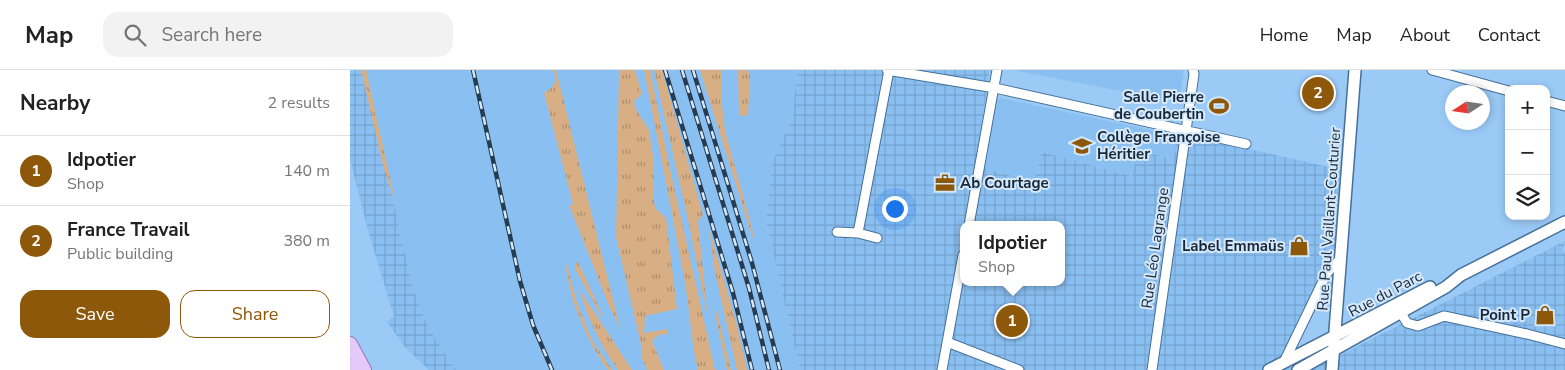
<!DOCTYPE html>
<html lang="en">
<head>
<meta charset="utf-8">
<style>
  :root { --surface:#fff; --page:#f2f2f2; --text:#222; --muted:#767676; --line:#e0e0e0; --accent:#8e580a }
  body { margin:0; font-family:"Nunito Sans",sans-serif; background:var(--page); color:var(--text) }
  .controls { position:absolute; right:15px; top:15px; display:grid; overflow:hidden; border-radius:10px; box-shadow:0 2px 8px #0003 }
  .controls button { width:45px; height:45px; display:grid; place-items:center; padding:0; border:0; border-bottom:1px solid var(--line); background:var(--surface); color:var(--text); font:25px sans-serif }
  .compass { position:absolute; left:1095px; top:15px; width:45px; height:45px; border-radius:50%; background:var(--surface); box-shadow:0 2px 8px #0003; rotate:258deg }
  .you { position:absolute; left:544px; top:138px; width:18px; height:18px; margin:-12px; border:4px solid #fff; border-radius:50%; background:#1a73e8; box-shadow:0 0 0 8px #1a73e833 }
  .badge { display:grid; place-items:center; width:32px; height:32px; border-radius:50%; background:var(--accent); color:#fff; font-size:16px; font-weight:700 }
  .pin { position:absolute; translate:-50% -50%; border:2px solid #fff; box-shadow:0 1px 5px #0006 }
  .popup { position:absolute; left:610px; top:151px; width:105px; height:65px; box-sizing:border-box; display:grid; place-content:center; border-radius:10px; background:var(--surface); filter:drop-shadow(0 1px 4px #0005); font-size:16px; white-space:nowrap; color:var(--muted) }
  .popup b { font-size:19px; color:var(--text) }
  .popup::after { content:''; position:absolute; left:50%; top:100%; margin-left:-10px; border:10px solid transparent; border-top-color:var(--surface) }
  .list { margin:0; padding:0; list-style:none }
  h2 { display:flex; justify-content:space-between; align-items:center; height:65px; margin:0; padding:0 20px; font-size:21px }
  h2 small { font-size:16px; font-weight:400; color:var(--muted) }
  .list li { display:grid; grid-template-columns:32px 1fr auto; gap:15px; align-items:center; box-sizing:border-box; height:70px; padding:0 20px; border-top:1px solid var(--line) }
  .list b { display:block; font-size:19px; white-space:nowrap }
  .list p { margin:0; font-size:16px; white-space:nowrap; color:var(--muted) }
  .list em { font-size:16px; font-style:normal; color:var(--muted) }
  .actions { display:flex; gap:10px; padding:15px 20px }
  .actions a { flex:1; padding:11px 0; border:1px solid var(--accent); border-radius:15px; text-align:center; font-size:18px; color:var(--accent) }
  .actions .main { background:var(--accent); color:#fff }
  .icon { flex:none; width:28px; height:28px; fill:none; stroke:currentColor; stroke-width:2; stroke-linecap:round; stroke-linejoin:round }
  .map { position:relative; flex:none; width:1215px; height:300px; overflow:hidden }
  header { display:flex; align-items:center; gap:30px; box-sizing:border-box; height:70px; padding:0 25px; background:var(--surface); border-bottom:1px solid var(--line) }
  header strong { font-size:24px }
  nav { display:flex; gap:28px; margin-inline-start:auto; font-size:18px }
  .search { width:350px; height:45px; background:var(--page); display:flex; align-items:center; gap:12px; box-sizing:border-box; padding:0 18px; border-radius:15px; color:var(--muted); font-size:19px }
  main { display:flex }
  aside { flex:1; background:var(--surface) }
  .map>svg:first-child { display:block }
  .built { fill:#8abff2 }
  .industrial { fill:url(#industrial-grid); fill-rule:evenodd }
  .grass { fill:url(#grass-tufts) }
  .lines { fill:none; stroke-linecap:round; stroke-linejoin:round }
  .minor-casing { stroke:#447099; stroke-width:11 }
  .secondary-casing { stroke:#447099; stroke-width:14 }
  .primary-casing { stroke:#8f7bb3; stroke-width:16 }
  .minor { stroke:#fff; stroke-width:9 }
  .secondary { stroke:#fff; stroke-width:11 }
  .primary { stroke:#e3caf8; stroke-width:14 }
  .rail-casing { stroke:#273c52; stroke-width:4.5 }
  .rail { stroke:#d5e8fa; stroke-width:2.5; stroke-dasharray:8; stroke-linecap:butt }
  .labels { text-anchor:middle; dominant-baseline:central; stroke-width:4; stroke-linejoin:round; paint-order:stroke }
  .poi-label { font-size:15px; font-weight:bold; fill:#16283a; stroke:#d5e8fa; text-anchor:end }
  .street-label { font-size:15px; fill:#16283a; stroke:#d5e8fa }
</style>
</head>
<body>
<header>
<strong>Map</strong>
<div class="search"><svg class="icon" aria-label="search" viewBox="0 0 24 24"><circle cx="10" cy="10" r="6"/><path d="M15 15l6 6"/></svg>Search here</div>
<nav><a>Home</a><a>Map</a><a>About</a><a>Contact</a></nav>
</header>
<main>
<aside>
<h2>Nearby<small>2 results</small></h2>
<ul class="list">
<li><span class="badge">1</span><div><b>Idpotier</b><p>Shop</p></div><em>140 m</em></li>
<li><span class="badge">2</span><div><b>France Travail</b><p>Public building</p></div><em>380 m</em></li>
</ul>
<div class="actions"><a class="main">Save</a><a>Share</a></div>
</aside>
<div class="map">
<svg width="1215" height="300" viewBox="0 0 1215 300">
  <defs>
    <pattern id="industrial-grid" width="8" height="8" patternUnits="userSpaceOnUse" patternTransform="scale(1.25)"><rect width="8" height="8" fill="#8abff2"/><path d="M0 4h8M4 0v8" fill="none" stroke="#76a4d0"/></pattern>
    <pattern id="grass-tufts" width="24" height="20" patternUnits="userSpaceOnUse" patternTransform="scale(1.25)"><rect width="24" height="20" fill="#d8af84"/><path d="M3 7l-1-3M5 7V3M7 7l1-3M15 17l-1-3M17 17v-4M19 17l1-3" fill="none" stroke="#ae8e6d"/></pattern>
  </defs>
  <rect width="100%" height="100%" fill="#9bcaf7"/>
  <path class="built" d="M0,0H447L443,45L422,94L416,151L450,300H79L55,277L37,252L44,246L18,160L0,89Z
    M662,0H834L829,32Z
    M651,28L824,65L827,70L824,89L802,84V87L783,106L692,82L684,112L633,99L646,30Z"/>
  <path class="industrial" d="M0,0H15L37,105L62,215L73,246L84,267L106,300H79L55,277L37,252L44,246L18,160L0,89Z
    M447,0H640L625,96L684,112L692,82L782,106L788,84L801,87L802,84L824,89L828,63L992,100L986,175L934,285L967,297L1215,171L1213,180L1215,184V300H450L416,151L422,94L443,45ZM613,155H711V212H613Z"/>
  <path class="grass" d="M11,0H16L45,131L34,99Z
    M202,0H206L270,258L260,238L219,135L223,134L194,23C203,18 211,9 202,0Z
    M269,0H285L292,24L284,31L285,38L299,60L304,92V133L306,139L316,148L327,239L295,246L294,263L318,259L317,264L308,265L302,271L314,300H297L291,286V274L266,167Z
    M294,0H300L320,99L365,300H348C341,272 340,242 335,213C322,142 308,71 294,0Z
    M304,0H312L353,145L349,149L348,153L358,248L339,154Z
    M350,0H371L372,36L375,61L402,158L404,172Z
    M388,0L400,1L398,46L389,45Z
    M359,158L386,252L397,300H387L365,202Z
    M227,190L253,246L252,247L225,199Z
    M215,195H217L227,233L242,270L262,300H258C243,280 232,256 224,233C220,221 218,207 215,195Z
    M229,219L282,300H268C250,275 238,248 229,219Z
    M367,241L381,300H377L365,243Z"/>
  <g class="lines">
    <defs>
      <path id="minor" d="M537,0L645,18L896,74
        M1082,0L1159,21
        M1196,31L1215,36
        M619,155L647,0
        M487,162L508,163L527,168
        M508,163L539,0
        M1051,243L1057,253L1068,256L1094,246L1177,264L1215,274
        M597,272L669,300
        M934,292L977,203L991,188
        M592,300L613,185
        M802,300L844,4L843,0"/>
      <path id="secondary" d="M919,300L1080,217
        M948,300L1096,217L1111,205L1215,152
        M982,300L1005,0"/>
      <path id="primary" d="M0,274L14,300
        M0,297L2,300"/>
    </defs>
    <use href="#minor" class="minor-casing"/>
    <use href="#secondary" class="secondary-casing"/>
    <use href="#primary" class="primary-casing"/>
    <use href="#minor" class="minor"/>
    <use href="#secondary" class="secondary"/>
    <use href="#primary" class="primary"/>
    <defs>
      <path id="rail" d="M123,0L170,211L183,255L202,300
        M315,0L383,223L402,300
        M332,0L399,218L419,300
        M343,0L402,193L430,300"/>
    </defs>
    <use href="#rail" class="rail-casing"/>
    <use href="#rail" class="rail"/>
  </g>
  <defs>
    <symbol id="stadium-bare" viewBox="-9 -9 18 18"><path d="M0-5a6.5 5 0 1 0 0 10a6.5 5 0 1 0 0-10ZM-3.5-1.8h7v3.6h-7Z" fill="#8e580a" stroke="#d5e8fa" stroke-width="2.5" paint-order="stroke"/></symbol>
    <symbol id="school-bare" viewBox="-9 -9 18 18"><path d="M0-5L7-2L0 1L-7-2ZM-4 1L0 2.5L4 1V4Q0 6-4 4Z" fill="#8e580a" stroke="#d5e8fa" stroke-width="2.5" paint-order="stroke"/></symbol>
    <symbol id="office-bare" viewBox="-9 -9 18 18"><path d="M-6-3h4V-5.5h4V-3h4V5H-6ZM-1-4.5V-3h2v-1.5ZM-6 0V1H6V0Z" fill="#8e580a" stroke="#d5e8fa" stroke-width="2.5" paint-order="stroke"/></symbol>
    <symbol id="shop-bare" viewBox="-9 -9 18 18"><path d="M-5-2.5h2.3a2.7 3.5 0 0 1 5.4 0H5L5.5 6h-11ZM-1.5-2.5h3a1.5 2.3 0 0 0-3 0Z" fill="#8e580a" stroke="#d5e8fa" stroke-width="2.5" paint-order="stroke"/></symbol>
  </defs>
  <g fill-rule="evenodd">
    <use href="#stadium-bare" x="855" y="22" width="28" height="28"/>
    <use href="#school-bare" x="718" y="62" width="28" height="28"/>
    <use href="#office-bare" x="581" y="99" width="28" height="28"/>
    <use href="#shop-bare" x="935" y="162" width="28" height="28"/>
    <use href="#shop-bare" x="1181" y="231" width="28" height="28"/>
  </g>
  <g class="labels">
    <g class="poi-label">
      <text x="854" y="27">Salle Pierre<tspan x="854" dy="17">de Coubertin</tspan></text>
      <text x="747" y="67" text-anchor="start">Collège Françoise<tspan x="747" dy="17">Héritier</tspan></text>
      <text x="610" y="113" text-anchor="start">Ab Courtage</text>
      <text x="934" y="176">Label Emmaüs</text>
      <text x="1180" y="245">Point P</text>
    </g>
    <g class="street-label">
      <text transform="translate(979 149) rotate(-86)">Rue Paul Vaillant-Couturier</text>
      <text transform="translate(805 178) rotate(-82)">Rue Léo Lagrange</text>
      <text transform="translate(1035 224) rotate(-28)">Rue du Parc</text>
    </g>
  </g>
</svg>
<div class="controls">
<button>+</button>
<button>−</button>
<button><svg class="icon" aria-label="layers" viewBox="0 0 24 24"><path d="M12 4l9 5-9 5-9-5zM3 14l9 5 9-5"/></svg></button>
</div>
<svg class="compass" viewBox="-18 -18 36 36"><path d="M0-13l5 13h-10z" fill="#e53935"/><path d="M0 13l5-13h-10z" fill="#767676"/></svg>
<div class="you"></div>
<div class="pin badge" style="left:662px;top:251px">1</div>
<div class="popup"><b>Idpotier</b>Shop</div>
<div class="pin badge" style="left:968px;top:23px">2</div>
</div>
</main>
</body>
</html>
